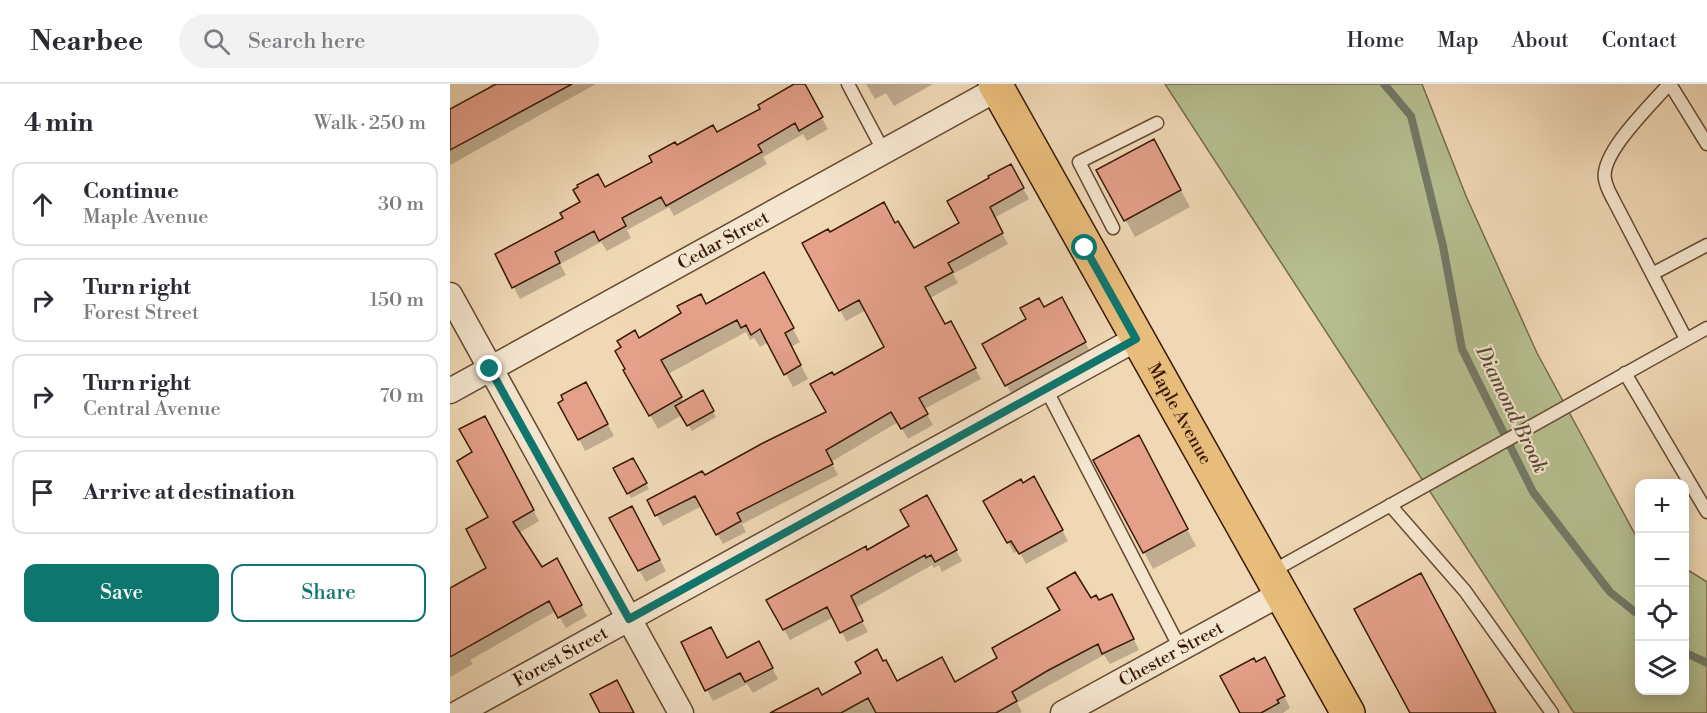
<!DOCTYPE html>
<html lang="en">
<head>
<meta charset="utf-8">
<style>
  :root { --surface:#fff; --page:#f2f2f3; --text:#2b2b33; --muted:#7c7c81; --line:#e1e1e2; --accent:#0f766e }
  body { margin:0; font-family:"Libre Bodoni",serif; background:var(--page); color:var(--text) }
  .controls { position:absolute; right:18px; bottom:18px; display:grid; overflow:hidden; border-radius:12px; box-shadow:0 3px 15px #0003 }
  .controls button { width:54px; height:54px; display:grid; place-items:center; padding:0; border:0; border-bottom:2px solid var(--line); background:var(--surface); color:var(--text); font:30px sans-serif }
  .stop { position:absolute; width:18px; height:18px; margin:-14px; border:4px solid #0f766e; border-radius:50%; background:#fff }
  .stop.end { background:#0f766e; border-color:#fff; box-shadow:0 2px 6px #0008 }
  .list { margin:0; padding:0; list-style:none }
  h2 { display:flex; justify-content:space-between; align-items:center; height:78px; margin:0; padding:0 24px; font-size:26px }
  h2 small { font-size:20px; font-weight:400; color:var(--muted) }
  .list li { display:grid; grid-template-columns:39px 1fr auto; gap:18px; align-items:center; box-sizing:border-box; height:84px; margin:0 12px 12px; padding:0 12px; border:2px solid var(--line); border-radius:12px }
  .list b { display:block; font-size:22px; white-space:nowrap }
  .list p { margin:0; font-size:20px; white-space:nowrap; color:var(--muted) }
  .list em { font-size:20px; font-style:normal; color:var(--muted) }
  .actions { display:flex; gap:12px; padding:18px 24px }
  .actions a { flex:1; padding:14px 0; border:2px solid var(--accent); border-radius:12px; text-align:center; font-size:21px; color:var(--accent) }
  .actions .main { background:var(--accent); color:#fff }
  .icon { flex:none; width:33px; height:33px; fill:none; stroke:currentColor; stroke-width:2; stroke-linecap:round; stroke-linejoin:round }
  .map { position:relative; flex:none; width:1257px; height:629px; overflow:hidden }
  header { display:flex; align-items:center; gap:36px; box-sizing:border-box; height:84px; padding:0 30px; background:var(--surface); border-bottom:2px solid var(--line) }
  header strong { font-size:28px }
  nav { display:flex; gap:33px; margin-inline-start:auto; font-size:21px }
  .search { width:420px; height:54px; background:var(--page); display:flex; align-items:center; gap:15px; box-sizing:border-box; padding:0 21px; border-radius:33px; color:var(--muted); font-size:22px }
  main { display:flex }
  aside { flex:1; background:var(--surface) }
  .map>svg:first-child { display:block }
  .green { fill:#b6bf90; stroke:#776c4a; stroke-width:1.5 }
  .shadow { fill:#0003 }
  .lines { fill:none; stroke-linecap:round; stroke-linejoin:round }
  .stream { stroke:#737a67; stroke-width:8 }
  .building { fill:#e4a089; stroke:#381905; stroke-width:1.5 }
  .service-casing { stroke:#664931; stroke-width:15 }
  .minor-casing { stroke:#664931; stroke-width:27 }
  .primary-casing { stroke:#381905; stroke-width:36 }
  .service { stroke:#f5e6cf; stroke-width:12 }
  .minor { stroke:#f5e6cf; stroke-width:24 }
  .primary { stroke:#e8bc7a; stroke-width:33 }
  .route { stroke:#0f766e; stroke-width:8 }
  .labels { text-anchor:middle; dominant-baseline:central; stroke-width:4.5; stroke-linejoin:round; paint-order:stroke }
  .street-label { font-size:18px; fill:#381905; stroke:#f5e6cf }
  .water-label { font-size:20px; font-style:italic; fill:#564a36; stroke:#f5e6cf }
</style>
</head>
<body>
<header>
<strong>Nearbee</strong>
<div class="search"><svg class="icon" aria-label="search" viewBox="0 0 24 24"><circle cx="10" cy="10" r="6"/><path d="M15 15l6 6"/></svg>Search here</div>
<nav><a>Home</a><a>Map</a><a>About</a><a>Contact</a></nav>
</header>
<main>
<aside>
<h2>4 min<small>Walk · 250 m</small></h2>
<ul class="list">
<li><svg class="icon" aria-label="ahead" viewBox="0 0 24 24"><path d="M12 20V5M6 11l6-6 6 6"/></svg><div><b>Continue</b><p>Maple Avenue</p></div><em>30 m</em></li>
<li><svg class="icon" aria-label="right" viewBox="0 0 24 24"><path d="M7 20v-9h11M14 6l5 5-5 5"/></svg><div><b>Turn right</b><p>Forest Street</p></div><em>150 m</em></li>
<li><svg class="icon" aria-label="right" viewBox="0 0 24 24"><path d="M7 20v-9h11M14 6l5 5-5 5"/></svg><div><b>Turn right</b><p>Central Avenue</p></div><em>70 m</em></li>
<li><svg class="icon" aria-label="arrive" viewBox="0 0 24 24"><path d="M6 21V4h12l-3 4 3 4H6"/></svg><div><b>Arrive at destination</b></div></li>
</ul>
<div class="actions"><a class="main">Save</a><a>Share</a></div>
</aside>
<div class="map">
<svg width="1257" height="629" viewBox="0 0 1257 629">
  <rect width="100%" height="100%" fill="#f0d8b5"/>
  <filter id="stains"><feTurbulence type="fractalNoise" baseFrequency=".00333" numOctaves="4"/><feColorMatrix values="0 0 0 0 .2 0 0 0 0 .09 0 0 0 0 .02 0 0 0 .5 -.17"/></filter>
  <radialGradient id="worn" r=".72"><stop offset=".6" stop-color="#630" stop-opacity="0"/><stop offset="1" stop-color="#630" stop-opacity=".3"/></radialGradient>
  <path class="green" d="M715,0H972L1016,112L1087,269L1186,452L1189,455L1190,606H1234L1235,484L1257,498V629H1124Z"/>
  <path class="shadow" d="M40,0H146L0,81V27L42,4Z
    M347,0H353L378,45L357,57L353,50L313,73L317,80L224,132L219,123L177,146L181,154L157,167L151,158L110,180L116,191L70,215L47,171L115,135L155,105L204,78L227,63L267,50L312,25Z
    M416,0H483L444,22L436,9L425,15Z
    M713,73L740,123L685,153L648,86Z
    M560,82L579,115L544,134L558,160L503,190L508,199L480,214L494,241L506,249L531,295L474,325L483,341L458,355L448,338L381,378L388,391L292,440L296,448L273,460L252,422L213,442L199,417L254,393L378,329L384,293L436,263L416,226L396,237L354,159L379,150L444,141L464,166L511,140L542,95Z
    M321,203L350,258L341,263L358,295L343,303L319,258L310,263L304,254L300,256L296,248L218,290L234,319L252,308L266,333L242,347L232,331L208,345L175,286L189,256L256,222Z
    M594,225L621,231L644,275L566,318L534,261Z
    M142,311L164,352L135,367L110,319Z
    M41,344L89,437L69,449L92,485L106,476L137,532L116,544L106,527L20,576L23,580L0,593V532L38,485L40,434L24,369Z
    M698,370L746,462L703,485L694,468Z
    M183,376L199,405L181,414L165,385Z
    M572,401L590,405L618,457L576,480L569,467L564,469L535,417Z
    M476,413L512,477L492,488L489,481L484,484L482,481L405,524L418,548L397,558L384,533L340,556L318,517L417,468L461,443Z
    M188,436L216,487L196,498L189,486Z
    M640,516L668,522L689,566L660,580L654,571L567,619L572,628L570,629H326L372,613L447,599L505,600L549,575Z
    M315,570L328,595L303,609L297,600L263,617L257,606L277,575Z
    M806,580L821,586L840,624L833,629H791Z"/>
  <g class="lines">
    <path class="stream" d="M934,0L961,32L993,162L1012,265L1083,408L1160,508L1190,532
      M1234,568L1257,579"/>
  </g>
  <path class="building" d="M46,0H122L0,66V25Z
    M344,0H355L373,33L349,47L345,39L308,61L312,68L216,122L211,113L172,134L176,142L149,157L144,147L105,168L110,179L62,204L45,170L113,134L110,129L130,118L123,106L128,103L127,101L148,90L155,103L202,78L199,72L225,58L227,61L263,41L267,48L310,25L308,21Z
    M704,55L731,106L674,137L646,86Z
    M561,80L574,104L540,123L553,149L498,179L503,188L475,203L495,240L501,237L526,284L469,314L478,330L451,345L441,328L376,366L383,380L287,429L291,437L266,451L245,412L205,432L197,416L252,387L255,391L313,359L376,328L360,300L382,288L384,291L434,263L409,216L389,227L352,159L378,145L380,148L434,118L445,139L448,137L464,164L509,139L497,117L539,94L538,92Z
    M314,188L344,244L335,249L351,281L334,291L310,245L301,251L296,241L291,244L287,236L211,276L232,313L199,332L173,286L175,285L165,267L171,263L167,257L185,246L189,254L231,229L227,222L251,210L256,220Z
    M612,213L636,258L555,302L532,260L576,235L570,224L589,214L594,223Z
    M136,298L158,340L128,356L108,319L113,316L111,311Z
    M253,306L264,327L237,342L225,322Z
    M35,332L84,426L63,438L92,483L107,474L132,521L108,534L99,517L0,573V504L36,484L16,445L38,433L7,377L22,368L9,345Z
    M689,351L738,445L693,469L643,376Z
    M183,374L197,399L177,410L163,384Z
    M584,392L613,446L569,470L561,457L557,459L533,417L571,395L573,399Z
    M477,411L507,466L485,478L481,471L476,474L475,471L401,512L413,537L390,549L377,523L333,546L316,516L416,462L417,466L459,442L450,426Z
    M182,422L210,476L188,487L159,434Z
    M625,488L641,514L646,511L649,516L662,510L684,555L652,570L648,560L597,587L562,608L567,617L546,629H426L418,614L391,629H320L368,604L372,611L411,589L405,578L427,565L433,577L436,576L447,597L492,573L505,598L547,574L542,564L610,526L597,504Z
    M971,489L1046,629H960L904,525Z
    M261,543L277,574L309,557L323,584L295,598L290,589L255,607L231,558Z
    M815,573L835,612L827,616L829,619L811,629H790L770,592L804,574L806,578Z
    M167,596L184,629H150L140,610Z"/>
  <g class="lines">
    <defs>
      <path id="service" d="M398,0L434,68
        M1219,0C1202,20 1150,69 1155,95C1156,103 1161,111 1164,117L1236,255
        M1220,0L1257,60
        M663,144L629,78L707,39
        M1202,190L1257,161
        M1175,289L1257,428
        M596,305L730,564
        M940,421L1015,507L1102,629
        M821,488L1257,244"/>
      <g id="minor">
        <path d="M0,211L231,629"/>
        <path id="s1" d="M0,307L547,5"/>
        <path id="s2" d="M8,629L686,255"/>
        <path id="s3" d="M613,629L830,510"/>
      </g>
      <g id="primary">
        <path id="s4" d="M545,0L898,629"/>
      </g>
    </defs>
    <use href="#service" class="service-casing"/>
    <use href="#minor" class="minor-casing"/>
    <use href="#primary" class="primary-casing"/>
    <use href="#service" class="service"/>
    <use href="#minor" class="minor"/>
    <use href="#primary" class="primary"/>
  </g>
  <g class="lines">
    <path class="route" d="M40,285L179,535L686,255L635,164"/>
  </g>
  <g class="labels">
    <g class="street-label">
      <text stroke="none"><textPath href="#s1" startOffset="312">Cedar Street</textPath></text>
      <text stroke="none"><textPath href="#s4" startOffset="378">Maple Avenue</textPath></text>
      <text stroke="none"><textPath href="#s3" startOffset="123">Chester Street</textPath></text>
      <text stroke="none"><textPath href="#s2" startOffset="117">Forest Street</textPath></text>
    </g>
    <g class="water-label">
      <text transform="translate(1061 326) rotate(64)">Diamond Brook</text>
    </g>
  </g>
  <rect width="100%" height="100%" filter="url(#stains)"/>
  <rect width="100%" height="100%" fill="url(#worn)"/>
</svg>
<div class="controls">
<button>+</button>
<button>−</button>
<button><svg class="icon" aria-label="locate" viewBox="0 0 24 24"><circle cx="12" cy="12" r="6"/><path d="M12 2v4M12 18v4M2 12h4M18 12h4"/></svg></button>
<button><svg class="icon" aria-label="layers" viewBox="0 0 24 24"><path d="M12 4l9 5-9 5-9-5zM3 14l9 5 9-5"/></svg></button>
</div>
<div class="stop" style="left:635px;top:164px"></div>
<div class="stop end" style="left:40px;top:285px"></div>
</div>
</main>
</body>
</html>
